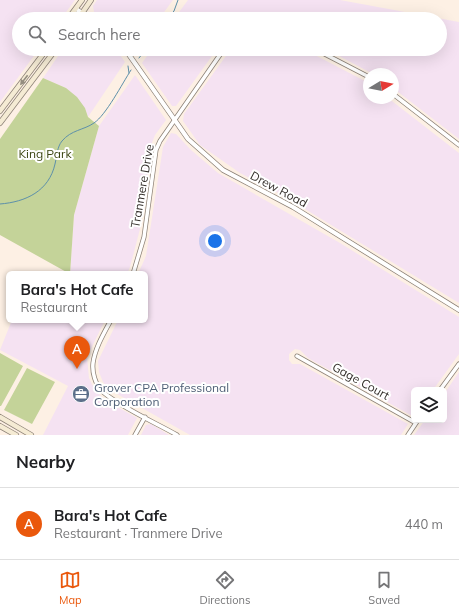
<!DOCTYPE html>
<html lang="en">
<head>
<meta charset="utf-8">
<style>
  :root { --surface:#fff; --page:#f6f6f6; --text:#202124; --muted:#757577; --line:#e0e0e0; --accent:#ea580c }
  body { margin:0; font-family:Mulish,sans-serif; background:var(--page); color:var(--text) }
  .controls { position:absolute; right:12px; bottom:12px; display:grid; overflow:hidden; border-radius:6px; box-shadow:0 4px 16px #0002 }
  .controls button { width:36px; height:36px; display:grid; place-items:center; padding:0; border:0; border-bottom:1px solid var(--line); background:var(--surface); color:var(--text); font:20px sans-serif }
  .compass { position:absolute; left:363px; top:68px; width:36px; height:36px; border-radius:50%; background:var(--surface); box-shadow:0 4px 16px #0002; rotate:80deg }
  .you { position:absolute; left:215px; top:241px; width:14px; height:14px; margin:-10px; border:3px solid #fff; border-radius:50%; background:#1a73e8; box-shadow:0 0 0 6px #1a73e833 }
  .badge { display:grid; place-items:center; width:26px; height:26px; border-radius:50%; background:var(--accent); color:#fff; font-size:13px; font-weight:700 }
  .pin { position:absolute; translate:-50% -33px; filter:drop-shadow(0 1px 2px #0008) }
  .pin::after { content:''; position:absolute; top:21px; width:14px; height:12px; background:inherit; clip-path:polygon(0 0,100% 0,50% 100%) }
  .popup { position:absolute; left:6px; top:271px; width:142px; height:52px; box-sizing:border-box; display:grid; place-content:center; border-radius:6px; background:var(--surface); filter:drop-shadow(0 1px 3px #0005); font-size:13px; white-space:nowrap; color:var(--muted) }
  .popup b { font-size:15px; color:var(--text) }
  .popup::after { content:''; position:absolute; left:50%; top:100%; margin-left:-8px; border:8px solid transparent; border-top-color:var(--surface) }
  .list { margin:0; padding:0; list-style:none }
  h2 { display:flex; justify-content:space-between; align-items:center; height:52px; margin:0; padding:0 16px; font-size:17px }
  h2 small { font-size:13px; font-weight:400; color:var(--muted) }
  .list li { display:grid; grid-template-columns:26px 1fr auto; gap:12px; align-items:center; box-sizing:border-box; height:72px; padding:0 16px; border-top:1px solid var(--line) }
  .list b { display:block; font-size:15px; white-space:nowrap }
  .list p { margin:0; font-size:13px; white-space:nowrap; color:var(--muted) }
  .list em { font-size:13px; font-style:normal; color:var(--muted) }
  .icon { flex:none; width:22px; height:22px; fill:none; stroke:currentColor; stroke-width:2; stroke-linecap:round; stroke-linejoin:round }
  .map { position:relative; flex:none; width:459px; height:435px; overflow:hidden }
  .search { position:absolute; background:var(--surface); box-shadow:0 4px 16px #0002; left:12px; right:12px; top:12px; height:44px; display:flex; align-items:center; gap:10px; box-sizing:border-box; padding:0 14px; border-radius:22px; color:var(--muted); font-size:15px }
  .sheet { height:124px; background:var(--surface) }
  nav { display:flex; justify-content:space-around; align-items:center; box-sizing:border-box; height:56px; border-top:1px solid var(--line); background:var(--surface); font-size:11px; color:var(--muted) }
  nav a { display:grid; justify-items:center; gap:2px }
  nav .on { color:var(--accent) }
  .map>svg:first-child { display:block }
  .industrial { fill:#f5e2f2 }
  .green { fill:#c4d399 }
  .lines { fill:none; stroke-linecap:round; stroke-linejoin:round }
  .stream { stroke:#5d90aa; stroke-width:1 }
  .minor-casing { stroke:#8d8277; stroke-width:5 }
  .tertiary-casing { stroke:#8d8277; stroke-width:5.5 }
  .secondary-casing { stroke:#8d8277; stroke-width:6 }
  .minor { stroke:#fff; stroke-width:3.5 }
  .tertiary { stroke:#fff; stroke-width:4 }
  .secondary { stroke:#f5ebd4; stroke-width:4.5 }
  .oneway { fill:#948d80 }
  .labels { text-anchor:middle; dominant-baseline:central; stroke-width:4; stroke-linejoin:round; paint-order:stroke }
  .park-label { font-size:12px; fill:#39430f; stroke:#fff }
  .street-label { font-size:12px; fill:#342f2b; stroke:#fff }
  .service-label { font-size:12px; fill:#4e5e75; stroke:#fff; text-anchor:start }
</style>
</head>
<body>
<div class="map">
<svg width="459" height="435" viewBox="0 0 459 435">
  <rect width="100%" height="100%" fill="#fdf0e4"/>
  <path class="industrial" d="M0,0H75L61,19H19V49H39L0,102Z
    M97,0H173L159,19H104L94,12L93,6Z
    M188,0H340L459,22V139L393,88V74H373L326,49H440V19H174Z
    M63,49H116L125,62L88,117L85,108L66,88L43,78Z
    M152,49H217L176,106H172L142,63Z
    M231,49H301L311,53L363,80L369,84V98H388L459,153V303L282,195L240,173L200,145L183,121L184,114Z
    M135,75L166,120L155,135L152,143L140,229L130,267L127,274H70L74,215L99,126Z
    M171,133L176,134L191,150L218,173L340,243L459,317V354L433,390H414V417L308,358L300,350L295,349L289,354V360L292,364H300L408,424L401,435H190L110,390L103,382L99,372L98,361L118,320H145V274H138L146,256L163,147Z
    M12,320H105L87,357L89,378L95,390L105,400L137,418L128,435H43L68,386L0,350Z
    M459,372V435H414L425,420H444V394Z
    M151,424L169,435H141L146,425Z"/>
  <path class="green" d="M43,78L66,88L77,97L85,108L88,117L99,126L74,215L70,274L0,235V139Z
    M0,353L23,366L1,406H0Z
    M27,368L55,382L32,424L4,410Z"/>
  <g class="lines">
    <path class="stream" d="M167,19L174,11L178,0
      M139,58L146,49
      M128,66L129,73
      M0,204C26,202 49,191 55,164C57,156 57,147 62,141C71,130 84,130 94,123C106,115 122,84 131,70"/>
    <defs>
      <path id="minor" d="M315,49L369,77
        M393,94L459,145
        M133,274L144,237L156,150L160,141L224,49
        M111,320C104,333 95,348 93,363C92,372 95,384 102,391C116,405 158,424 177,435
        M297,356L416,423
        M440,390L459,364
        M135,435L145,417
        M408,435L418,420"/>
      <path id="tertiary" d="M76,9L92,19
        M125,49L188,139L223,170L293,207L459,310"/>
      <path id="secondary" d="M68,19L82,0
        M78,19L91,0
        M0,111L47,49
        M0,123L56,49
        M0,417L31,435
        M0,426L16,435"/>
    </defs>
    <use href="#minor" class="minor-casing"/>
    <use href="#tertiary" class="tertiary-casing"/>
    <use href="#secondary" class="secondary-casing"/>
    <use href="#minor" class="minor"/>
    <use href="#tertiary" class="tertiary"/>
    <use href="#secondary" class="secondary"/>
  </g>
  <defs><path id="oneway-solid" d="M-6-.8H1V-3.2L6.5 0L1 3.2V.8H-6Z"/></defs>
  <use class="oneway" href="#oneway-solid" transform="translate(24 80) rotate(127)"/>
  <defs>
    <symbol id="office-disc" viewBox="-11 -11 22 22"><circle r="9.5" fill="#5c6f8a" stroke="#fff"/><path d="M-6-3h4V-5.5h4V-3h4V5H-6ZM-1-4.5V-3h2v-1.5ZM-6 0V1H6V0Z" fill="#fff"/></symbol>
  </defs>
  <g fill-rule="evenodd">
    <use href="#office-disc" x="71" y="384" width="20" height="20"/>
  </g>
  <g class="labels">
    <g class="park-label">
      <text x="45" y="153">King Park</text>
    </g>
    <g class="street-label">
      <text transform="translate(142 186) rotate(-80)">Tranmere Drive</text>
      <text transform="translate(279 189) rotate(28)">Drew Road</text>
      <text transform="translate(361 381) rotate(29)">Gage Court</text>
    </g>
    <g class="service-label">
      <text x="94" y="387">Grover CPA Professional<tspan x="94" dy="14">Corporation</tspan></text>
    </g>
  </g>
</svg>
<div class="controls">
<button><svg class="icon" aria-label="layers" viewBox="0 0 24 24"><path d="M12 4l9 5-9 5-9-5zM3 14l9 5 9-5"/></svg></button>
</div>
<svg class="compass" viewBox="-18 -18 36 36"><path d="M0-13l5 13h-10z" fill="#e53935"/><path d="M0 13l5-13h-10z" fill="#757577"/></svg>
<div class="you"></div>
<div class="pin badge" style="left:77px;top:369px">A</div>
<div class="popup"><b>Bara's Hot Cafe</b>Restaurant</div>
<div class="search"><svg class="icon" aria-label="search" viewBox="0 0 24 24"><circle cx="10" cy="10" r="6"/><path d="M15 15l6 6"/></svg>Search here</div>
</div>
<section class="sheet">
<h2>Nearby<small></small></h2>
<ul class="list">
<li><span class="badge">A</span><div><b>Bara's Hot Cafe</b><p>Restaurant · Tranmere Drive</p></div><em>440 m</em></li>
</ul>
</section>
<nav>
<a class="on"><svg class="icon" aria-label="map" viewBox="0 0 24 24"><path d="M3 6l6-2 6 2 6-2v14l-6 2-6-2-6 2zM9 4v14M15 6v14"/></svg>Map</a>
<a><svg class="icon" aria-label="directions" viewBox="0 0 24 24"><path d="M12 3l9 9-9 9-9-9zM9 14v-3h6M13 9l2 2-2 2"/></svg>Directions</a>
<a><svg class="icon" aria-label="saved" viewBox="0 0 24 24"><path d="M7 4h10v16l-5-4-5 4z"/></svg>Saved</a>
</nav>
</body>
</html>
